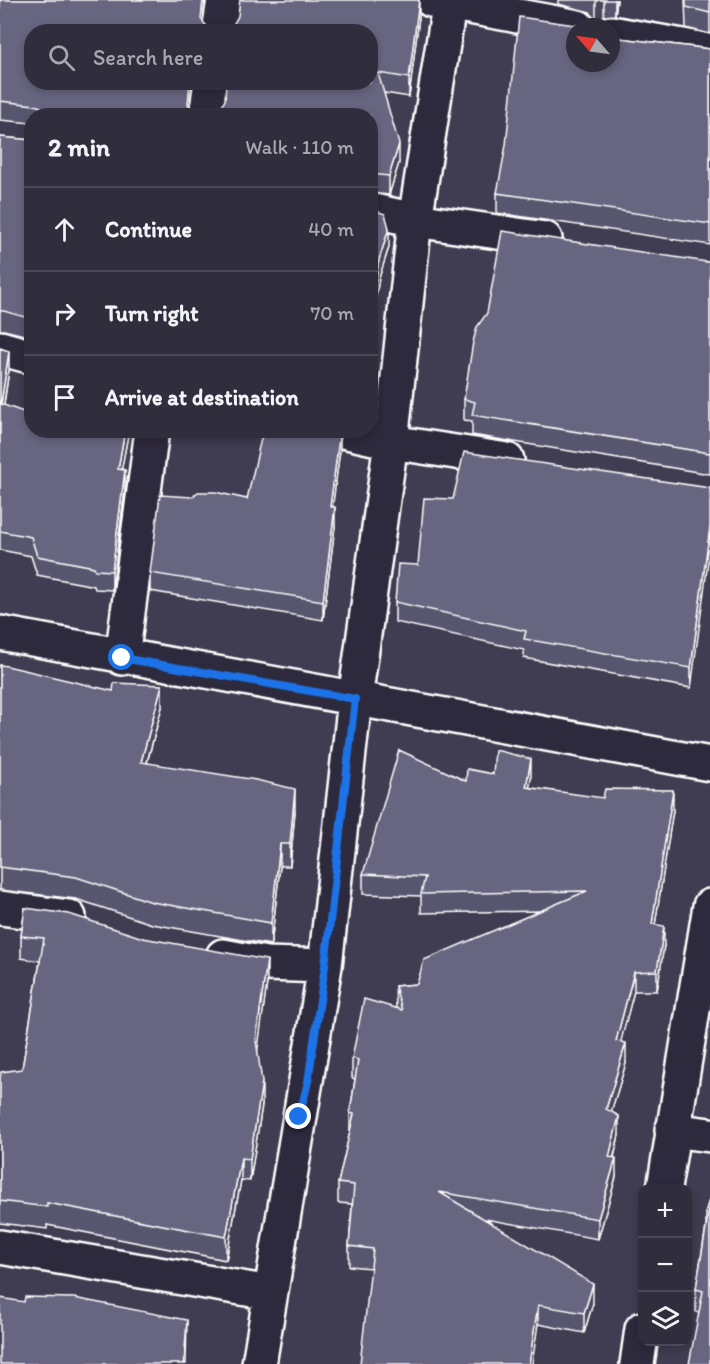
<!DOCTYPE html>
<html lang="en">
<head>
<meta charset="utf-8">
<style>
  :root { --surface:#302d3d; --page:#3c3948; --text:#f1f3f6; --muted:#a8a8b0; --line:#4b4957 }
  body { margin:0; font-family:Itim,sans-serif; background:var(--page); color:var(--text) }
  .controls { position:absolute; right:18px; bottom:18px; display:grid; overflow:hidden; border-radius:12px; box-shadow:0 3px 9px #0003 }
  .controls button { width:54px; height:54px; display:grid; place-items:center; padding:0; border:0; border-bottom:2px solid var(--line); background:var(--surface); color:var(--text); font:30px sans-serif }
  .compass { position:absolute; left:566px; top:18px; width:54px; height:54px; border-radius:50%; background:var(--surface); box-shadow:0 3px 9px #0003; rotate:298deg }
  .stop { position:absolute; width:18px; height:18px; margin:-14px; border:4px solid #1a73e8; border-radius:50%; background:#fff }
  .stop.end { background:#1a73e8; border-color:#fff; box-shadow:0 2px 6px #0008 }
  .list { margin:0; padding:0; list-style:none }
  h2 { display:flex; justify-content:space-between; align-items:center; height:78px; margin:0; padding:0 24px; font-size:26px }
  h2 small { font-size:20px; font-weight:400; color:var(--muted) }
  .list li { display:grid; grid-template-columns:39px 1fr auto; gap:18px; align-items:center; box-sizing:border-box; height:84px; padding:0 24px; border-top:2px solid var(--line) }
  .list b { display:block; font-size:22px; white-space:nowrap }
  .list em { font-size:20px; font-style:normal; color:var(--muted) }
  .icon { flex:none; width:33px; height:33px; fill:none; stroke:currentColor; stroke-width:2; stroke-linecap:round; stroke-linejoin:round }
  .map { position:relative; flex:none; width:710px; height:1364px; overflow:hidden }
  .search { position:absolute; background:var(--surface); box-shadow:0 3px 9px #0003; left:24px; top:24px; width:354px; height:66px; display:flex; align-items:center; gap:15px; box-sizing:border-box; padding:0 21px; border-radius:24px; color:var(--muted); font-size:22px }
  .panel { position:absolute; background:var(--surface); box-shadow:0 3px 9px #0003; left:24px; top:108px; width:354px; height:330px; border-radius:24px }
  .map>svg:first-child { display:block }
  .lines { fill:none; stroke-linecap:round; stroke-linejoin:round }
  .street-casing { stroke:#fff; stroke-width:38 }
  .street { stroke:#2f2a3d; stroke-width:33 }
  .wall { fill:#59576e; stroke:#fff; stroke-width:1.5 }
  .shaded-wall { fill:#49475a; stroke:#fff; stroke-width:1.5 }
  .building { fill:#686580; stroke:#fff; stroke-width:1.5 }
  .route { stroke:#1a73e8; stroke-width:8 }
</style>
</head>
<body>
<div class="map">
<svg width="710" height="1364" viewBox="0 0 710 1364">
  <rect width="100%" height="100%" fill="#403c51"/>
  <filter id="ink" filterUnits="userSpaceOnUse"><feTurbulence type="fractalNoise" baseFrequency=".0167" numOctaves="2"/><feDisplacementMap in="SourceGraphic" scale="12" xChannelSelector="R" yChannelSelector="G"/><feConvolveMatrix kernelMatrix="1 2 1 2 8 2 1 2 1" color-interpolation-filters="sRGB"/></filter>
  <g filter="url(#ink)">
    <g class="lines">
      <defs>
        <path id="street" d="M431,0L578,27
          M219,32L224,0
          M611,33L710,51
          M206,116L211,82
          M370,210L415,220L545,239
          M0,348L32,357
          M338,430L391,442L507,460
          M0,633L710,764
          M122,658L152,430
          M0,908L69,917
          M223,956L266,964L325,966
          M672,1130L710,1135
          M664,1188L710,906
          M0,1247L270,1293
          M259,1364L325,966L355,699L391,442L415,220L450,0
          M637,1364L642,1329"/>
      </defs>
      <use href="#street" class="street-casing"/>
      <use href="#street" class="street"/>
    </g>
    <path class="wall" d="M0,0H205L203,22L32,82H192L190,106L195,112L203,116H32V123L0,120Z
      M558,0H617L615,15L604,16L596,22L599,27L611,37L710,49V245L497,213V193L575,25L585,24L593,17L590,12L558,4Z
      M685,0H710V34L686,28Z
      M419,17L409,97L384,93L399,163L389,195L370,193V116L212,115Z
      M0,137L32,140V337L4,330H0Z
      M370,209L389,247L379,278L373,315L370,314Z
      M707,262H710V474L472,435V421L464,420V399Z
      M0,348L9,370L4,405L32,430H129L121,470L125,489L112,590L95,589L94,586L37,575L31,556L0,550Z
      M340,450L332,507L335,526L323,620L150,591V573L247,499Z
      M710,488L691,688L524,658V650L395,622V602L418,565L453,499Z
      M0,665L162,707L147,763L295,811L290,866H280L271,945L152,924L76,899L0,890Z
      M493,774L531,778L529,788L673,810L655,925L664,945L657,991H634L620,1042L626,1063L611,1112L619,1135L614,1158L616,1177L598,1239L485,1219L593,1303L584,1333L538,1324L371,1268L349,1266V1246L352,1204L338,1203V1183L350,1132V1113L355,1079L352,1078V1058L396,1008L395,986L417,984L539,911L421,913V896L363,894V874L466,781Z
      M25,908L267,983L257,1050L262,1105L250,1181L241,1180L226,1260L47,1225V1229L0,1223V1079L22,1069L40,961L21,958V936Z
      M710,1197V1364L699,1313L696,1312V1289L706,1226V1210Z"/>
    <path class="shaded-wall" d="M203,0H205L202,32L201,19Z
      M419,0V17L409,97V78Z
      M598,0H604V16L596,22V2Z
      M615,0H617L615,15Z
      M190,82H192L189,116L188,104Z
      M399,144V163L389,195V176Z
      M389,228V247L379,278L373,315V296L379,260Z
      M9,351V370L1,422V404Z
      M125,430H129L118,488V469Z
      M340,431V450L330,526V507Z
      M125,470V489L112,590V571Z
      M335,507V526L323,620V601Z
      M710,527V547L691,688V668Z
      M162,685V707L141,784V762Z
      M531,759V778L526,807V787Z
      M295,789V811L290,866V844Z
      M673,790V810L652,944V924Z
      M280,844V866L271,945V923Z
      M664,926V945L657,991V971Z
      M267,960V983L256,1062V1040Z
      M634,972V991L616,1060V1041Z
      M626,1043V1063L606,1129V1109Z
      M262,1082V1105L250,1181V1159Z
      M619,1116V1135L609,1176V1157Z
      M241,1158V1180L226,1260V1237Z
      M616,1158V1177L598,1239V1219Z
      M593,1284V1303L584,1333V1313Z
      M538,1305V1324L532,1364H529Z
      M187,1320L186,1364H184Z"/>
    <path class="building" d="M0,0H203L201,19L208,28L215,32H32V82H190L188,104L195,112L203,116H49L43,108L35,105L0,101Z
      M240,0H419L409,78L378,73L399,144L389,176L370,174V116H206L212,115L220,109L225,100L226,82H370V32H216L225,31L233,25L238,16Z
      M686,0H710V13L686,7Z
      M519,17L575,25L585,24L593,17L599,27H575V63H611V37L710,49V224L497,193L506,145Z
      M0,137L32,140V319L4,311H0Z
      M370,209L385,214L389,228L379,260L373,296H370Z
      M502,231L707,262H710V453L472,415L475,402L464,399L473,342L477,327L487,313Z
      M0,348L9,351L1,404L32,415V430H125L118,469L125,470L112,571L95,570L94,567L37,556L31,537L0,531Z
      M263,430L340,431L330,507H335L323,601L150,573L160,495L192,497L198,492H215L247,499Z
      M464,452L710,488V527L691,668L524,639L526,631L395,602L398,564L418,565L424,498L453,499Z
      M0,665L7,666L113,691L114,683L162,685L141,762L256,780L295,789L290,844H280L271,923L152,902L76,877L0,867Z
      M399,750L466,781L467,769L493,774L495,750L531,759L526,787L603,798L605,789L673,790L652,924L664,926L657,971L634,972L616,1041L626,1043L606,1109L619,1116L609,1157L616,1158L598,1219L439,1192L593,1284L584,1313L538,1305L529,1364H360L373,1249L349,1246L354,1185L338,1183L354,1114L350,1113L358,1060L352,1058L364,999L402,1010L395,986L417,984L424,960L587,891L421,894L425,877L363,874Z
      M25,908L69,914L143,938L267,960L256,1040L262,1082L250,1159L241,1158L226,1237L47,1203V1207L0,1201V1079L1,1072L22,1069L44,938L21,936Z
      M710,1197V1364H689L703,1291L696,1289L709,1210H706Z
      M25,1297L74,1298L187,1320L184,1364H0V1298L24,1302Z"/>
  </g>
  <g class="lines" filter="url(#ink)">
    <path class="route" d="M122,658L355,699L325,966L308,1082L299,1117"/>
  </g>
</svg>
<div class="controls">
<button>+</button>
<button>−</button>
<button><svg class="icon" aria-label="layers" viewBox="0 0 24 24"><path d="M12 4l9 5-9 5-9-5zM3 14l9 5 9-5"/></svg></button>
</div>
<svg class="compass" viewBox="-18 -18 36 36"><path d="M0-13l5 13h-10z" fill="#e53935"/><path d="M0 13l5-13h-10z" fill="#a8a8b0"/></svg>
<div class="stop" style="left:122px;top:658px"></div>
<div class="stop end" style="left:299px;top:1117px"></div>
<div class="search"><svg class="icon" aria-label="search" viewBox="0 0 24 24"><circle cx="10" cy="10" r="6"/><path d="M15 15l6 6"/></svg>Search here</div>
<section class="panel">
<h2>2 min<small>Walk · 110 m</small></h2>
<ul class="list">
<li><svg class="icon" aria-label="ahead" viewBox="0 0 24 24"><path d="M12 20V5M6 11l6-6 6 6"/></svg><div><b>Continue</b></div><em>40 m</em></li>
<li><svg class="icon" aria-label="right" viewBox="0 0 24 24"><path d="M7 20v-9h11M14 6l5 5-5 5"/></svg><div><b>Turn right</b></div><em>70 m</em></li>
<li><svg class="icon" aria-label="arrive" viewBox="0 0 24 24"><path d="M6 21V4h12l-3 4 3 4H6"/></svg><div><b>Arrive at destination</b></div></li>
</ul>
</section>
</div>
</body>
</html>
